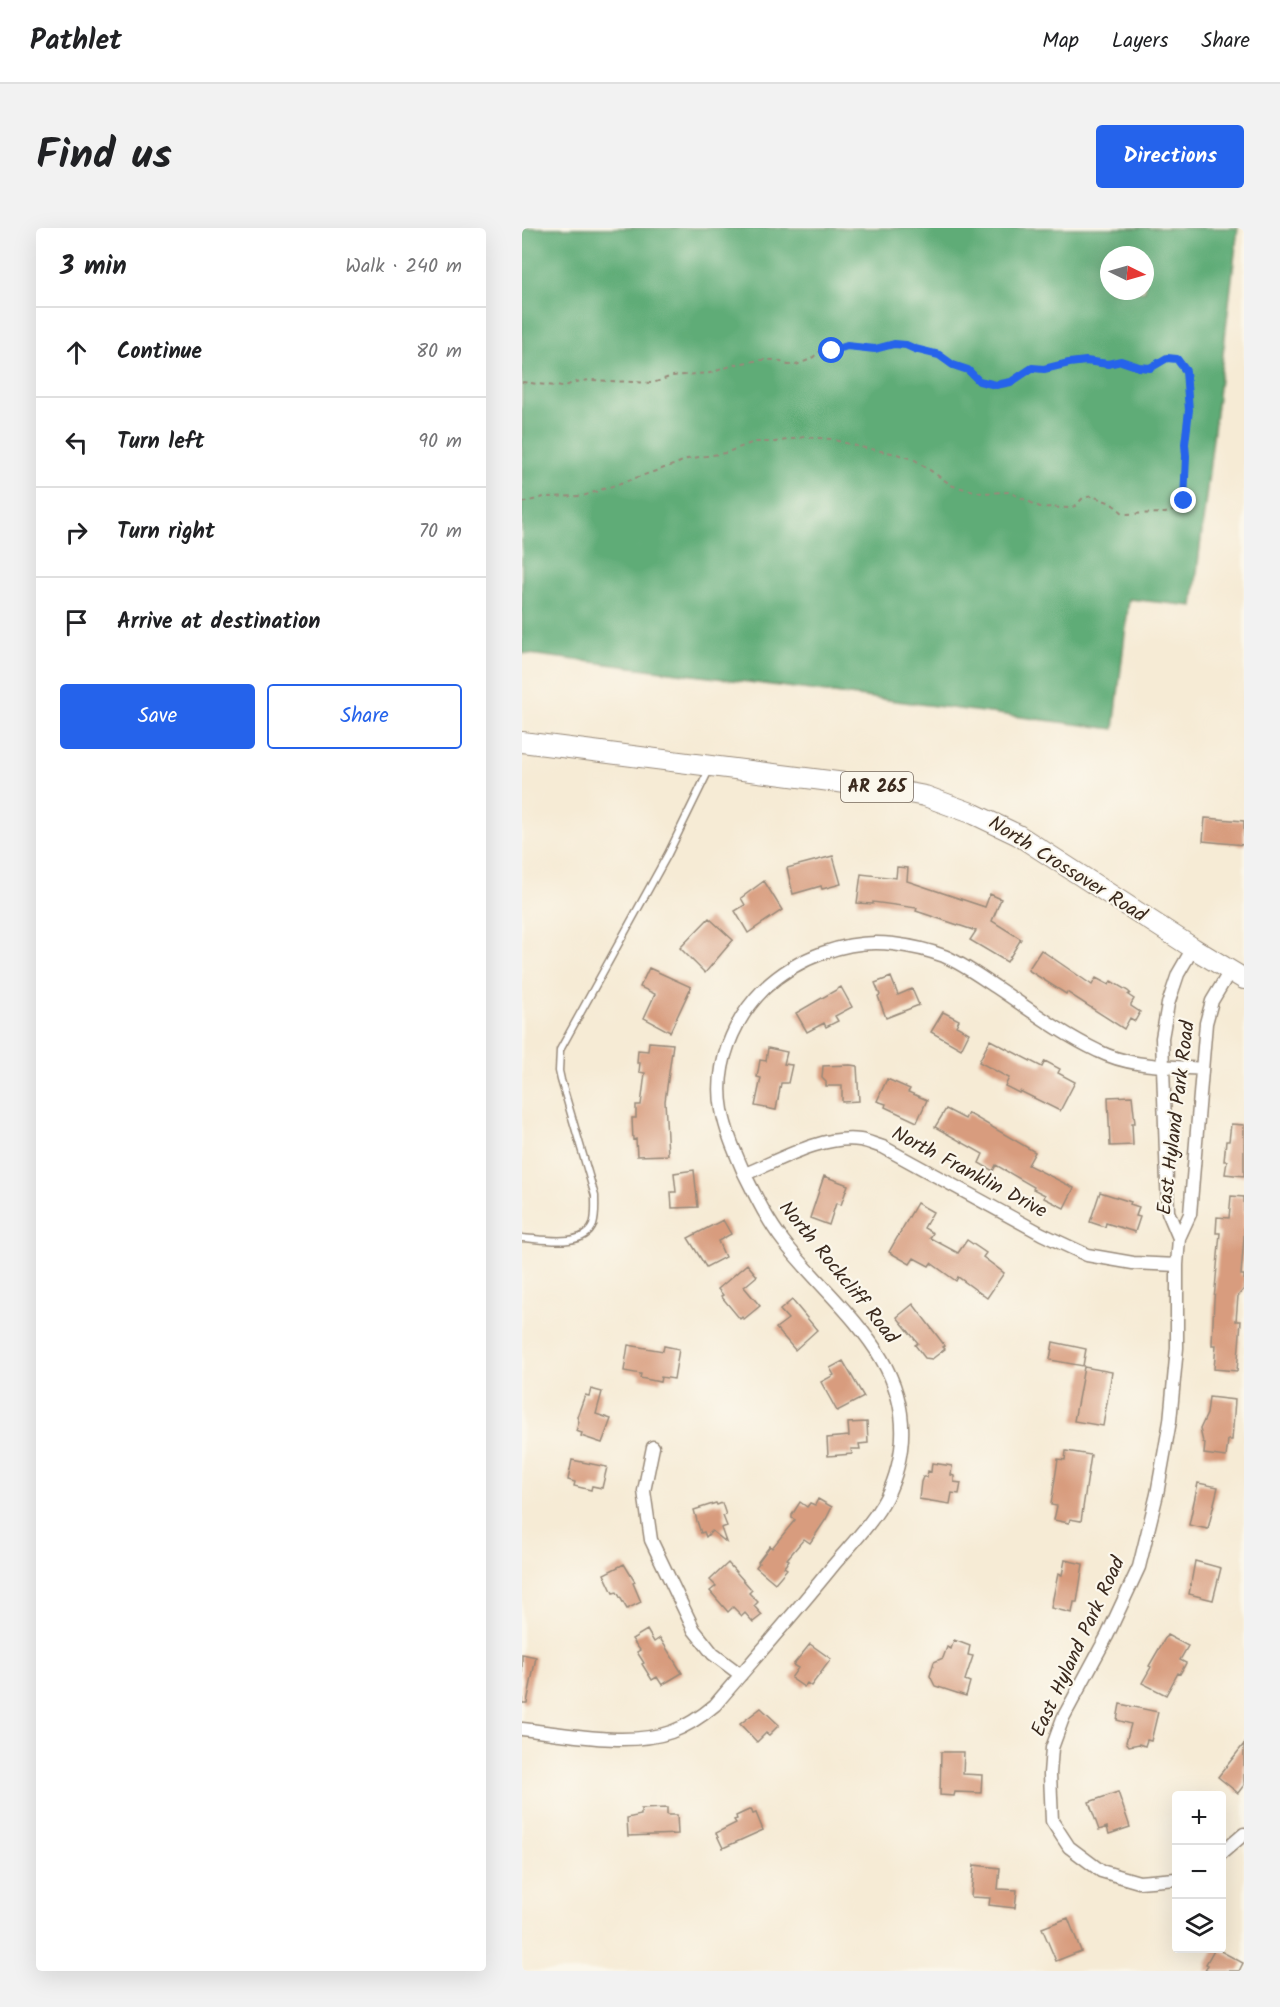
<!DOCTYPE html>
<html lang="en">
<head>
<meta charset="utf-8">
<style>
  :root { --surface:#fff; --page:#f2f2f2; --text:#202124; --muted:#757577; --line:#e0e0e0; --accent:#2563eb }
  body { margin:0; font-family:Kalam,sans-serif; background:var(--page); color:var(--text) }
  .controls { position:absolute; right:18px; bottom:18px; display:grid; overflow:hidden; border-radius:6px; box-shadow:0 6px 24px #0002 }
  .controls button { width:54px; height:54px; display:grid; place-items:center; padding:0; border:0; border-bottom:2px solid var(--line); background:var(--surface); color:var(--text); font:30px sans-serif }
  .compass { position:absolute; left:578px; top:18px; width:54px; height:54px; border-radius:50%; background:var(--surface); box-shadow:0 6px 24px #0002; rotate:95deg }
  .stop { position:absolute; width:18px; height:18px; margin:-14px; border:4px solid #2563eb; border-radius:50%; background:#fff }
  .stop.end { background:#2563eb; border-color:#fff; box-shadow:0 2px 6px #0008 }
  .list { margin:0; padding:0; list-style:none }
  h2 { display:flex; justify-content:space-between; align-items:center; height:78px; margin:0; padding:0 24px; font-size:26px }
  h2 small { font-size:20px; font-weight:400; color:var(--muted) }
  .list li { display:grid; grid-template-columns:39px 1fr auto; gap:18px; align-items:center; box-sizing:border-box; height:90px; padding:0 24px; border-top:2px solid var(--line) }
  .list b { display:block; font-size:22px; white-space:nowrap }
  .list em { font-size:20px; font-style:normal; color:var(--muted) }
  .actions { display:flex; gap:12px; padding:18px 24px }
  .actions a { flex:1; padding:14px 0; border:2px solid var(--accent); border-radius:6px; text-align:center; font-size:21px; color:var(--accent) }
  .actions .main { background:var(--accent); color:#fff }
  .icon { flex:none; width:33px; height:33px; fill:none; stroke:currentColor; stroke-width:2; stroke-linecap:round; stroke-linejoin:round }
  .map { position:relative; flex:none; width:722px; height:1743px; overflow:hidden; border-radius:6px }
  header { display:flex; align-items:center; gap:36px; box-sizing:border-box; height:84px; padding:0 30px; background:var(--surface); border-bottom:2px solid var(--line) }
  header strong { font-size:28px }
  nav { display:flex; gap:33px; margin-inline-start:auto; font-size:21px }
  .intro { display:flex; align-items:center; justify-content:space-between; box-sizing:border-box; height:144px; padding:0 36px }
  h1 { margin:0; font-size:42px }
  .button { padding:15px 27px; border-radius:6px; background:var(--accent); color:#fff; font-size:21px; font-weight:700 }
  main { display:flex; gap:36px; padding:0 36px }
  aside { flex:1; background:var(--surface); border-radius:6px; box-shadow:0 6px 24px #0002 }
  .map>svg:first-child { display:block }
  .forest { fill:#5eac77; stroke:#4c6b4a; stroke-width:1.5; fill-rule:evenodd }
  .building { fill:#d89c7e }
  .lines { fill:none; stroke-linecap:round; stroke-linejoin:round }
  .lane-casing { stroke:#988a7a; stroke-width:9 }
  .street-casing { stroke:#988a7a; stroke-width:15 }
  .primary-casing { stroke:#988a7a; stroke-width:22 }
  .path { stroke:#988a7a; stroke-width:2; stroke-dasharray:4.5 4.5; stroke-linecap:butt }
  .lane { stroke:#fff; stroke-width:6 }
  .street { stroke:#fff; stroke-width:12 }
  .primary { stroke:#fff; stroke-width:20 }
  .route { stroke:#2563eb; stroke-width:8 }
  .labels { text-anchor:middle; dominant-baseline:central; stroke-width:4.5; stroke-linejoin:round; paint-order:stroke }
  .shield { fill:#fbf7ec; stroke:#75685c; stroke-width:1.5 }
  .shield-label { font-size:18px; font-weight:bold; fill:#3b2a1e }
  .street-label { font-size:20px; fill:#3b2a1e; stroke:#fbf7ec }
</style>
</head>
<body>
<header>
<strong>Pathlet</strong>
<nav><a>Map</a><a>Layers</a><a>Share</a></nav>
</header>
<div class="intro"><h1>Find us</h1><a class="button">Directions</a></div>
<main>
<aside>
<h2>3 min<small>Walk · 240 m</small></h2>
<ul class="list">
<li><svg class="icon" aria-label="ahead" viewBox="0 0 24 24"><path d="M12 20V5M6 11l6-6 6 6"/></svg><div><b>Continue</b></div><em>80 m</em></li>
<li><svg class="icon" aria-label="left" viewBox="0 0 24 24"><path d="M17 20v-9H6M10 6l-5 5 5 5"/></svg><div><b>Turn left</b></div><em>90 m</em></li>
<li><svg class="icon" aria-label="right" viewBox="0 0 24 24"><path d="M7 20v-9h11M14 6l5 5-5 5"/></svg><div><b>Turn right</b></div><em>70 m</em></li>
<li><svg class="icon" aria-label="arrive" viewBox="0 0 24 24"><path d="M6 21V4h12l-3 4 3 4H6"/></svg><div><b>Arrive at destination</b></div></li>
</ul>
<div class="actions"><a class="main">Save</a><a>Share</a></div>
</aside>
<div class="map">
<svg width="722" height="1743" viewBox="0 0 722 1743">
  <rect width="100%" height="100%" fill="#fbf7ec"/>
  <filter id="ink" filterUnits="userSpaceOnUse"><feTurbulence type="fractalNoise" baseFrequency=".0167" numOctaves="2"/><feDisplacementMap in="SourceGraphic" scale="12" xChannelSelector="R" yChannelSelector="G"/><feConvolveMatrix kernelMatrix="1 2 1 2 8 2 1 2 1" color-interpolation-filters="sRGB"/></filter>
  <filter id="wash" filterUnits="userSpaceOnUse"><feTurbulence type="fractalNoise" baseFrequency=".008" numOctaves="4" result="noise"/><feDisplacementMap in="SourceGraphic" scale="24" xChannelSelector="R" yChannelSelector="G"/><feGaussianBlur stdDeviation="1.35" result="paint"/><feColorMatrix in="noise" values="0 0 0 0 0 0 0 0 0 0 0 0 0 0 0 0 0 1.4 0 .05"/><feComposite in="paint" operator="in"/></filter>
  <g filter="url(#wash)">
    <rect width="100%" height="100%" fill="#f6ebd5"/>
    <path class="forest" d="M0,0H716L671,378L607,371L592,501L0,425ZM587,27H623V63H587Z"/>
    <g id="blocks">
      <path class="building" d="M683,590L722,593V617L681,613Z
        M311,628L319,656L300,661L299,658L271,666L265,640Z
        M375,639L386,640L385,653L463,679L468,666L479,671L470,693L499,711L485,734L448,712L454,703L394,683L395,680L351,674V676L335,675L339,646L374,650Z
        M242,653L260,682L226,705L213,683L223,677L219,670Z
        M187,690L211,712L183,745L158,720Z
        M519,722L570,757L574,750L587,757L589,753L606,763L608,765L606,767L612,771L609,776V778L618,784L613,793L608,790L602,801L545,764L544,766L506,742Z
        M127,740L169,759L148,804L122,790L133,766L118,759Z
        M369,749L376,767L390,761L397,777L364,790L356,768L358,767L353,755Z
        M319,759L330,779L313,788L316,793L304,799L302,795L285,804L274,785Z
        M421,784L437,792L434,798L447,805L439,821L409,804Z
        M468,812L520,839L523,833L538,841L536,845L553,854L538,883L498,863L497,865L483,858L487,850L457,834Z
        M127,814L151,816L143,873L146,927L115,928L114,911L111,912L110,890H114V877H119L123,845L117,844L118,835H115L116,822L126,823Z
        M246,820L265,824L262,836L270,837L266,855H259L254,882L233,878L239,850L235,849L238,832L244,833Z
        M328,837L335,838L337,873L320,874V858H304V854L300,850L301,838Z
        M365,851L388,861L386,864L405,872L395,894L363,879L364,876L355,873Z
        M610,868L613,895H610L611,917L588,918L586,869Z
        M424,881L443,891L446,885L513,924L506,937L552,960L542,980L522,970L523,967L511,961L512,959L474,937L471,943L457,935L461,926L413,899Z
        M709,896L722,897V948L703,946L705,933H702L704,913H707Z
        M172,942L176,979L150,980L149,964H154L152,945Z
        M302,948L326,957L319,977L314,975L307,997L288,990Z
        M578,964L609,974L608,976L617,979L614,988L618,989L613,1004L584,995L583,999L568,994Z
        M709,968L722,969V1009L719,1047H722V1061L716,1068L714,1093H719L715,1143L692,1141L694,1117H690L692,1072L698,1005H694L695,989L707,990Z
        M395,975L411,984L402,1000L411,1005L408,1010L436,1025L445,1012L464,1025L461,1029L482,1045L465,1070L436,1049L434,1053L409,1035L407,1038L392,1030L388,1036L367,1024Z
        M201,992L209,1006L196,1013L203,1029L184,1039L166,1010Z
        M225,1036L235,1048L222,1059L238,1078L222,1091L220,1089L218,1091L199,1068L201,1067L196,1061Z
        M270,1072L295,1102L273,1122L254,1100L266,1091L258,1082Z
        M391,1076L423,1118L421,1119L423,1121L410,1131L403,1130L393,1117L396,1115L375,1089Z
        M531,1114L564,1121L561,1138L528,1132Z
        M106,1117L141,1123L142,1118L157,1121L152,1151L139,1149L138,1154L118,1150L119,1146L102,1143Z
        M321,1133L342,1169L315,1183L299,1154L312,1147L308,1140Z
        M562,1139L590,1144L581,1198L552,1193Z
        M69,1161L80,1164L74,1186L89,1191L80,1215L59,1208L60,1205L54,1203L57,1194L55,1189L63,1167L67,1168Z
        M687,1169L713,1172L710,1212H706L704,1229L682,1226L683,1215L681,1214L678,1201L685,1186Z
        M345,1194L346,1215L337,1216L338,1221H329L330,1226L306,1228L305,1210L327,1208L326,1195Z
        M544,1223L569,1227L559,1293L548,1291L547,1295L532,1292L535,1278L529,1277L536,1231L543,1232Z
        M50,1232L85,1239L80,1260L70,1258L69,1262L52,1258L53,1254L46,1252Z
        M410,1235L430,1238L429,1247L432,1248V1254L439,1255L437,1266L430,1265L428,1276L397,1271L399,1254L401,1249H405L406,1243L409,1244Z
        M676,1255L696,1259L686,1301L667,1297Z
        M296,1271L310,1279L304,1291L288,1315L282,1311L265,1331L267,1332L262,1339L265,1341L253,1355L234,1339L237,1335L236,1334L248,1318L250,1320L273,1292L270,1290V1287L278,1274L285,1279L288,1275L293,1277Z
        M194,1275L195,1277L200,1275L204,1287L201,1288L205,1298L199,1300L204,1314L190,1303L184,1309L182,1304L179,1305L175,1293L172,1282Z
        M543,1332L561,1336L555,1374H552L550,1385L529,1380L536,1346L540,1347Z
        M673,1333L699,1340L691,1372L667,1366Z
        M206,1335L230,1362L227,1365L236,1374L232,1378L240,1387L231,1394L223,1385L220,1388L211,1379L206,1384L188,1363L194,1358L188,1352Z
        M102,1336L113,1354L111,1355L119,1374L105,1381L95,1364L91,1365L82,1346Z
        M125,1402L132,1414L138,1410L160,1445L140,1457L135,1449L130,1452L120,1436L122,1435L115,1424L118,1422L110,1411Z
        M645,1407L666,1418L658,1432L664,1435L658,1446L656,1445L644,1467L620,1455L629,1439L627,1438Z
        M432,1412L448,1418L446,1427L451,1428L443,1452L448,1454L444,1468L413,1458L408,1448L412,1434L421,1430L425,1419L429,1421Z
        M288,1416L309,1431L289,1458L285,1455L282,1459L269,1450L276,1440L271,1437Z
        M0,1426L14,1429L5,1475H0Z
        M598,1476L636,1484L629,1513L625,1512L623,1518L617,1516L607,1518L604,1514L609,1496L595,1492Z
        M239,1480L257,1497L247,1507L244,1505L235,1514L218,1496Z
        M722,1516V1557L716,1565L696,1549Z
        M419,1524H442L441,1546L460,1547L459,1565L433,1564L432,1568L418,1567Z
        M596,1564L608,1599L587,1606L585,1599L577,1602L567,1574Z
        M145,1580V1587H155L156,1606L106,1608L105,1590L119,1587V1581Z
        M229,1581L231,1586L234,1585L241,1602L201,1620L194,1605L214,1595L212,1592L215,1591L214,1588Z
        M452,1637L478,1640L476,1661L495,1662L493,1680L467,1677L468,1670L449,1669Z
        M546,1690L559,1723L534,1733L520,1700Z
        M693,1720L721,1735L717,1743H683L686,1737L684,1736Z"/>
    </g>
  </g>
  <g filter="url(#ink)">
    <use href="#blocks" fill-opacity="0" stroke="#988a7a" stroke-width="1.5"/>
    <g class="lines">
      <defs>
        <path id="lane" d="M0,1010C20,1011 62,1020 71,997C74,988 73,978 73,968L39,852L37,843L38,822L146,626L187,542"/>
        <path id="street" d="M223,946C258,932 299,907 338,912C346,913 353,917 361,919L520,1006L565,1027L611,1035L655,1037
          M657,1010L646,984L640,810L646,776L656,746L671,720
          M131,1219L122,1263L129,1312L172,1402L191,1426L219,1447
          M0,1501C44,1506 107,1519 149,1504C166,1498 180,1488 193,1477C232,1431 272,1386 310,1339C325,1321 343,1303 356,1283C369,1264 376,1243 379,1221C391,1130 311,1077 262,1014C245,992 234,969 222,945C213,924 204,904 200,882C192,838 211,792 242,761C274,730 326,710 371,716C388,718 406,722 422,728C441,736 457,748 474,759C507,781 540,806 576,823C608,839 645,838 680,841
          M700,1625L722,1606
          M654,1651L617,1654L579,1643L547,1619L530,1593L528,1546L530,1520L541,1490L585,1408L617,1339L635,1266L648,1193L655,1120V1037L657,1010L668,986L684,795L690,773L708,743"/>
        <path id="primary" d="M0,514L355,559L403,568L452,586L496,607L671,720L722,751"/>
      </defs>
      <use href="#lane" class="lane-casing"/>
      <use href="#street" class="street-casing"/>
      <use href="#primary" class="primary-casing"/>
      <path class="path" d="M0,154L41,159L53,154L68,152L131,155L150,148L188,145L215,136L238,132H254L266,137H274L289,131L297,124L319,119L325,118L353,121L377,115L417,127L431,137L446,142L453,150L465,156L474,157L489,155L510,140L523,141L529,138L564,133L586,136L599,133L628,140L649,129L658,133L664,143L667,182L663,216V267L660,278L657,281L643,285L602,286L589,275L570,268L561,270L553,278L547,280L518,279L487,264L460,265L431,258L393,232L375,226L338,219L309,211L283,209L253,214H232L203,225L165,231L154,236L61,268L22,269L0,275"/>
      <use href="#lane" class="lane"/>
      <use href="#street" class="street"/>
      <use href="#primary" class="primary"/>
    </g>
  </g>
  <g class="lines" filter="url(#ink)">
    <path class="route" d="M310,123L325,118L353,121L372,116L384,117L393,121L417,127L431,137L446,142L457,153L474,157L489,154L510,140L522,141L547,135L564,133L586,136L599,133L617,139L628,140L645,130L655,131L664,143L667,182L663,216L664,228L662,273"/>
  </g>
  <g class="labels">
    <rect class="shield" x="319" y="544" width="72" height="30" rx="4.5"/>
    <g class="shield-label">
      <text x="355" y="559">AR 265</text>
    </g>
    <g class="street-label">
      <text transform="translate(545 642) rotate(32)">North Crossover Road</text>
      <text transform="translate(655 890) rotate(-83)">East Hyland Park Road</text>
      <text transform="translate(447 945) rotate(28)">North Franklin Drive</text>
      <text transform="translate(316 1045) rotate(51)">North Rockcliff Road</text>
      <text transform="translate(557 1419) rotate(-65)">East Hyland Park Road</text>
    </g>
  </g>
</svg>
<div class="controls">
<button>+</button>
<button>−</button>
<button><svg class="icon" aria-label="layers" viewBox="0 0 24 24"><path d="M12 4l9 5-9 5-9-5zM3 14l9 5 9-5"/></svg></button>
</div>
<svg class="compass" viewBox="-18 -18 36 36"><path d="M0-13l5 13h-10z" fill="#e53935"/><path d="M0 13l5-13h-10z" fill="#757577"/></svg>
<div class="stop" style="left:310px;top:123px"></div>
<div class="stop end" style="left:662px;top:273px"></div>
</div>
</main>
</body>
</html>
